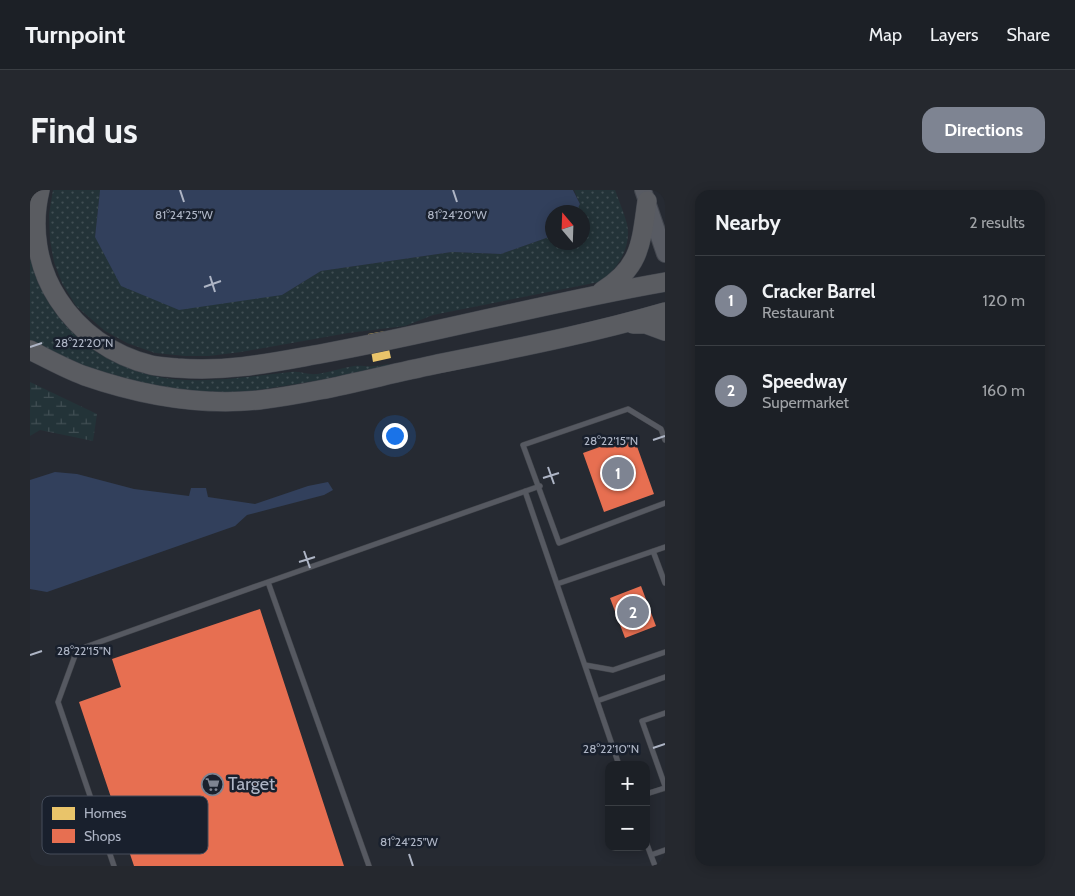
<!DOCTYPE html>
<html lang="en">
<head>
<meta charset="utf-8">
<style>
  :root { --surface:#1c2026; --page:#25282e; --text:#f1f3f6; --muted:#a0a3a7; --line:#3a3e43; --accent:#7e8492 }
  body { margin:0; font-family:Cabin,sans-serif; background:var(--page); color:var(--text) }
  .controls { position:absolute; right:15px; bottom:15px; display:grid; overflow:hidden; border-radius:10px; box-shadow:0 2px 12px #0003 }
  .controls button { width:45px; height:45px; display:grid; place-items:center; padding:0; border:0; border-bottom:1px solid var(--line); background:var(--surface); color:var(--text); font:25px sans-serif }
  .compass { position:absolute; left:515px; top:15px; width:45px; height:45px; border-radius:50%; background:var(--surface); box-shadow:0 2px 12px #0003; rotate:341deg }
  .you { position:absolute; left:364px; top:245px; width:18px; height:18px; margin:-12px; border:4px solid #fff; border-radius:50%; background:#1a73e8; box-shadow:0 0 0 8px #1a73e833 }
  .badge { display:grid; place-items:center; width:32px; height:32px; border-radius:50%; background:var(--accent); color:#fff; font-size:16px; font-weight:700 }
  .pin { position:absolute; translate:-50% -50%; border:2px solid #fff; box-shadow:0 1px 5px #0006 }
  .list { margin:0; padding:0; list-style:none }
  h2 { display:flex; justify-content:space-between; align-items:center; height:65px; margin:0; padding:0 20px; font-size:21px }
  h2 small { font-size:16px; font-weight:400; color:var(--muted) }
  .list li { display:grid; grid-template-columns:32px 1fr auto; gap:15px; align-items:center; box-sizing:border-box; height:90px; padding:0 20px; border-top:1px solid var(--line) }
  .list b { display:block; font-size:19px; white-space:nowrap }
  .list p { margin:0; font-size:16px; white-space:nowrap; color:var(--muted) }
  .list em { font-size:16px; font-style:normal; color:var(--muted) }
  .map { position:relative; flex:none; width:635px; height:676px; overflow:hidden; border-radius:15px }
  header { display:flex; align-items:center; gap:30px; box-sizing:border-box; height:70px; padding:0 25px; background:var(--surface); border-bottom:1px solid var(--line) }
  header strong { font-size:24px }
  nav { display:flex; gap:28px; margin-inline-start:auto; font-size:18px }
  .intro { display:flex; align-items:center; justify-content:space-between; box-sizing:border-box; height:120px; padding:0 30px }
  h1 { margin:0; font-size:35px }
  .button { padding:12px 22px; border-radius:15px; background:var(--accent); color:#fff; font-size:18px; font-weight:700 }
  main { display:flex; gap:30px; padding:0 30px }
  aside { flex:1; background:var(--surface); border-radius:15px; box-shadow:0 2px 12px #0003 }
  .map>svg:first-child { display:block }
  .grass { fill:url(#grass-dots) }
  .wetland { fill:url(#wetland-marsh) }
  .water { fill:#32405c }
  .homes { fill:#e9c46a }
  .shops { fill:#e76f51 }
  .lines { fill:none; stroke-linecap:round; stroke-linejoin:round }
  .service-casing { stroke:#42454b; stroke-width:6 }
  .primary-casing { stroke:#43474f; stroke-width:18 }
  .motorway-casing { stroke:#42464e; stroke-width:20 }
  .service { stroke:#565961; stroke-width:5 }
  .primary { stroke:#585b63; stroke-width:16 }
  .motorway { stroke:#5a5c61; stroke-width:19 }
  .ticks { fill:none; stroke:#aeb5c5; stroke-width:2 }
  .labels { text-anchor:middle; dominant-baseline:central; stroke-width:5; stroke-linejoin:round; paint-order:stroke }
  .poi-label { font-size:18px; fill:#aeb5c5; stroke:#19202d; text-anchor:start }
  .key { fill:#19202d; stroke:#464d5b; stroke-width:1 }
  .key-label { font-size:14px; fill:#aeb5c5 }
  .ticks-label { font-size:12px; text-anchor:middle; fill:#aeb5c5; stroke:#19202d; stroke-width:5; stroke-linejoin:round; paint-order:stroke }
</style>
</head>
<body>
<header>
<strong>Turnpoint</strong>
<nav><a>Map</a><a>Layers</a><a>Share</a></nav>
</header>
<div class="intro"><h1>Find us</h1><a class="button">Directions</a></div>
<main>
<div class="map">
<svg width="635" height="676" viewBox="0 0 635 676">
  <defs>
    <pattern id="grass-dots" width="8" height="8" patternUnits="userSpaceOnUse" patternTransform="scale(1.25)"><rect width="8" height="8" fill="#233338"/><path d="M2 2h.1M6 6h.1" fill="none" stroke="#404e53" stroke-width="1.8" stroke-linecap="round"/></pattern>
    <pattern id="wetland-marsh" width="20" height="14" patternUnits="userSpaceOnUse" patternTransform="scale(1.25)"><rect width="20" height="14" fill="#233338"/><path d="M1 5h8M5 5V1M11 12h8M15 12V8" fill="none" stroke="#404e53"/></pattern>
  </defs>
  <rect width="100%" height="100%" fill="#262a32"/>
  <path class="grass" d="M23,0H70L65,47L252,105L291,81L422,62L471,64L522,46V52H552V22H546L550,14L544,0H585C589,11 594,23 597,34C602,57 587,81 569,92L403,125L375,136L318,143L211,162L179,166H155L125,163L97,153L75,141L46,116L32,93L24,72L20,50L19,24Z
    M0,66C16,135 73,181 143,189C182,193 222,186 261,182C270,181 278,185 287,184C300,182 312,178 324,176C331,175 337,177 343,176C348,176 353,175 358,174L359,175L291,190L217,202L189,203L145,201L66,182L0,152Z"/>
  <path class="wetland" d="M0,192L67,224L63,251L10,240L0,246Z"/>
  <path class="water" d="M70,0H543L550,14L546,22H522V46L471,64L422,62L291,81L252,105L149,120L91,96L65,47Z
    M25,282L47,284L104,299L159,306L161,298H176L178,307L225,314L278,296L298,292L303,300L294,305L217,325L205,336L17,402L0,399V290Z"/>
  <path class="homes" d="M355,141L361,168L343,172L338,144Z"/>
  <path class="shops" d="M603,245L624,304L574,322L553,263Z
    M611,396L626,436L595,448L580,408Z
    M230,419L314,676H104L49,512L91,497L82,469Z"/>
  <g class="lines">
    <defs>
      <path id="service" d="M635,250L631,239L598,219L493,255L529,353L635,313
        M495,301L589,575
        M623,361L635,393
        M527,394L635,357
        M555,475L583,480L635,462
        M567,511L635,487
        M635,523L612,531L635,596
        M616,604L635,598
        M616,652L625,676
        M621,665L635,660
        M84,676L28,512L47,460L238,392
        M339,676L238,392L510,296"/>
      <path id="primary" d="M613,0L635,64"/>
      <path id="motorway" d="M10,0C1,37 7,77 28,109C49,142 83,166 121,175C129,177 139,177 147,178C199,182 240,173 290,164C406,143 519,112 635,92
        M572,101C611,77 611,53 617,11
        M603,134H616L635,141
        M0,160C18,169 36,179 55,186C110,205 171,216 229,210C288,203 345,187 403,175C481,159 559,144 635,122"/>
    </defs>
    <use href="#service" class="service-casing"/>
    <use href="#primary" class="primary-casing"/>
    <use href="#motorway" class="motorway-casing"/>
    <use href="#service" class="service"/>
    <use href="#primary" class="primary"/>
    <use href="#motorway" class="motorway"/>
  </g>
  <path class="ticks" d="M150,0L154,12M423,0L427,12M180,86L185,102M174,97L191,91M0,157L12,153M623,250L635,246M518,277L524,294M513,288L529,283M274,361L280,378M269,372L285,367M0,465L12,461M623,558L635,554M379,664L383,676"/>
  <defs>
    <symbol id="supermarket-ring" viewBox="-11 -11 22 22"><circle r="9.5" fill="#19202d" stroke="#7e8492" stroke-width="1.5"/><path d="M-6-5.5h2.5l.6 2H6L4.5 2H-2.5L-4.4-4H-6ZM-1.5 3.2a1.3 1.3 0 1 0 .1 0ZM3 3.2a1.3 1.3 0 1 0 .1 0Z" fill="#7e8492"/></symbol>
  </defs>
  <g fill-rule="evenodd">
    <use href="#supermarket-ring" x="170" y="582" width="25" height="25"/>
  </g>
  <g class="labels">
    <g class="poi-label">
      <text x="198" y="594">Target</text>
    </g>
  </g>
  <rect x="12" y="606" width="166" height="58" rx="8" class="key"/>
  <rect x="22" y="617" width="23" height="13" fill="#e9c46a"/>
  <rect x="22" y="639" width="23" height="14" fill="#e76f51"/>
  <g class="key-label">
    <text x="54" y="628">Homes</text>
    <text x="54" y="651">Shops</text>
  </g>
  <g class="ticks-label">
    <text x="154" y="29">81°24'25"W</text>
    <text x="427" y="29">81°24'20"W</text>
    <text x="54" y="157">28°22'20"N</text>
    <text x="581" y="255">28°22'15"N</text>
    <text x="54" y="465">28°22'15"N</text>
    <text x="581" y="563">28°22'10"N</text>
    <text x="379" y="656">81°24'25"W</text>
  </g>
</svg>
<div class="controls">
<button>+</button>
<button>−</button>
</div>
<svg class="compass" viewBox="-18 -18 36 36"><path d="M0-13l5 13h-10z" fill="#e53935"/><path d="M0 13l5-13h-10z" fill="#a0a3a7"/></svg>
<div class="you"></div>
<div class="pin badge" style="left:588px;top:283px">1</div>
<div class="pin badge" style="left:603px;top:422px">2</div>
</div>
<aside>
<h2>Nearby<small>2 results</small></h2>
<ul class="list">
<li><span class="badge">1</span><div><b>Cracker Barrel</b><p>Restaurant</p></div><em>120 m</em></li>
<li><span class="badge">2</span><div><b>Speedway</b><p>Supermarket</p></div><em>160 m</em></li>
</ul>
</aside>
</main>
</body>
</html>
